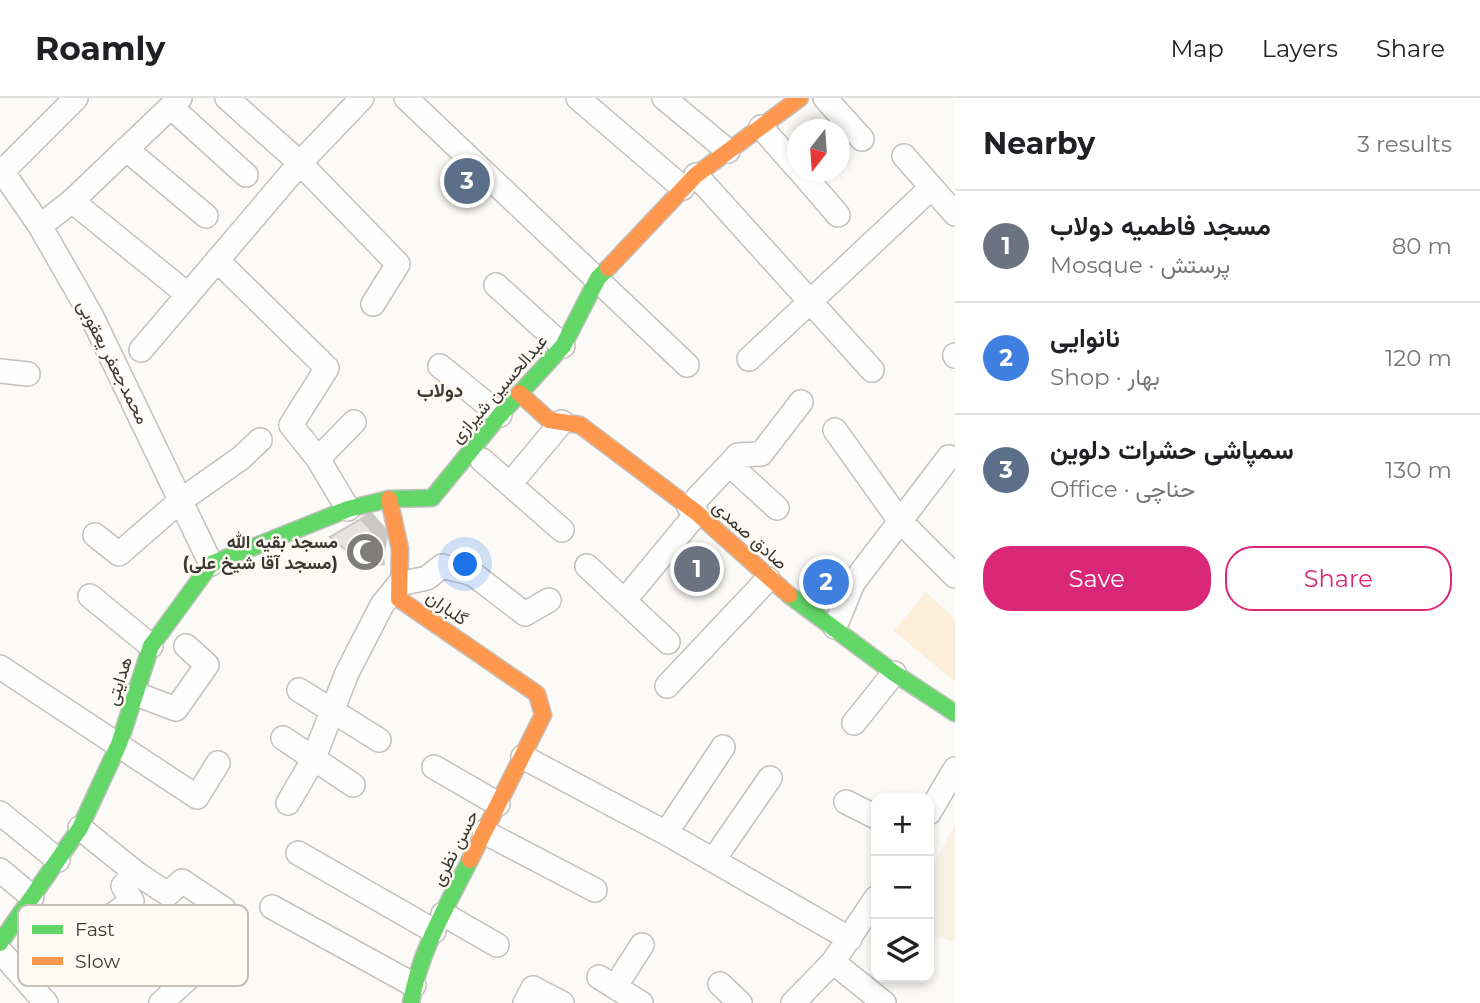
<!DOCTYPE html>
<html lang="en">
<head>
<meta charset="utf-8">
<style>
  :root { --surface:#fff; --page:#f6f6f6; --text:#202124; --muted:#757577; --line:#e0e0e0; --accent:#db2777 }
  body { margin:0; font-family:Montserrat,Vazirmatn,sans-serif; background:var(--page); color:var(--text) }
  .controls { position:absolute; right:21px; bottom:21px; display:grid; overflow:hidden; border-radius:14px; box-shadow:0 4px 10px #0003 }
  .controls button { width:63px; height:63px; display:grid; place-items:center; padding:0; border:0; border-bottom:2px solid var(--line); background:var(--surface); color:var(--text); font:35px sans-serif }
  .compass { position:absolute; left:787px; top:21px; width:63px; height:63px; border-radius:50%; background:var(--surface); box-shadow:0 4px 10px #0003; rotate:197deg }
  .you { position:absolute; left:466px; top:467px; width:24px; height:24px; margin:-18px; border:5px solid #fff; border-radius:50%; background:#1a73e8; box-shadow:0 0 0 10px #1a73e833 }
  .badge { display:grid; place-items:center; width:46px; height:46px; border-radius:50%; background:var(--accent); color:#fff; font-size:23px; font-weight:700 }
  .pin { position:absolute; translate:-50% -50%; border:4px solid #fff; box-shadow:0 2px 7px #0006 }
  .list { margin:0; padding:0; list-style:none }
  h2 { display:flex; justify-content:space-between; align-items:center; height:91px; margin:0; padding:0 28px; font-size:30px }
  h2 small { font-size:23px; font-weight:400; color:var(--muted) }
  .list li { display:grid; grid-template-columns:46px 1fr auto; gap:21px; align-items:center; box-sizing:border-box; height:112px; padding:0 28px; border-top:2px solid var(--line) }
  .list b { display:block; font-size:26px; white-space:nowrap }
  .list p { margin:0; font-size:23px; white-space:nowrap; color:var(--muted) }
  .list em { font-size:23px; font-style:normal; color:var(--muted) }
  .actions { display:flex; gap:14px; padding:21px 28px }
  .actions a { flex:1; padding:16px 0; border:2px solid var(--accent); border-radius:28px; text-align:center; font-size:24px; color:var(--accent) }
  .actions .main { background:var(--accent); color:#fff }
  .icon { flex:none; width:38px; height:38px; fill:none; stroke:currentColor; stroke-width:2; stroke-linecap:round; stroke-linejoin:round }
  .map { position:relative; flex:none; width:955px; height:905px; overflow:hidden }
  header { display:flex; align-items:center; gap:42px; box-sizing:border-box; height:98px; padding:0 35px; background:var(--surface); border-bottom:2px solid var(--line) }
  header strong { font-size:33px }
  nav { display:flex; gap:38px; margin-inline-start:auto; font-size:24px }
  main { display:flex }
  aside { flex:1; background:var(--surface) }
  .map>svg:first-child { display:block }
  .built { fill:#f8f1e6 }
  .green { fill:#fceed8 }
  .shadow { fill:#0003 }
  .building { fill:#e5e3e0; stroke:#c8c6c3; stroke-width:2 }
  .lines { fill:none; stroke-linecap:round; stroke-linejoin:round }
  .street-casing { stroke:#c3c0bd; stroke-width:26 }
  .fast-casing { stroke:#c3c0bd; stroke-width:19 }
  .slow-casing { stroke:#c3c0bd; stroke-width:19 }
  .street { stroke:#fffefe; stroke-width:23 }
  .fast { stroke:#63d668; stroke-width:16 }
  .slow { stroke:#ff974d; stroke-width:16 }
  .labels { text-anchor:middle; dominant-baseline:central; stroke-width:5; stroke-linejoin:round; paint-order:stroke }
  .street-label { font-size:18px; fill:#3c3935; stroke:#fffbf4 }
  .poi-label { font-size:18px; font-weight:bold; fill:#3c3935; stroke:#fffbf4; text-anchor:end }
  .neighbourhood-label { font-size:19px; font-weight:bold; fill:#3c3935; stroke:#fffbf4 }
  .key { fill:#fffbf4; stroke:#c4c1bb; stroke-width:2 }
  .key-label { font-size:19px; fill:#3c3935 }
</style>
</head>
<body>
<header>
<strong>Roamly</strong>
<nav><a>Map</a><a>Layers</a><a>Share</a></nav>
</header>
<main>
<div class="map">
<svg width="955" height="905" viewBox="0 0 955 905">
  <rect width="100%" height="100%" fill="#fcfaf7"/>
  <path class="built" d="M955,726V844L929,837V774Z"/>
  <path class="green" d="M926,494L955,521V584L894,533Z"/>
  <path class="shadow" d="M371,413L389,434L383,464L333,439Z
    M832,459L852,475L830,500L823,468Z"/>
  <path class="building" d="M361,421L381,443L384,466L365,468L330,439Z
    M822,466L844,485L830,502L808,484Z"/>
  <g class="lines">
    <defs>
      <path id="street" d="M227,0L300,65L398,166L373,206
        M406,0L687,267
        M578,0L683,90
        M664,0L728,53
        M825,0L862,41
        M171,9L246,77
        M761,29L797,70
        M126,51L206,118
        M904,58L955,116
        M0,70L40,128L91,217L211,466
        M3,73L76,0
        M801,74L838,117
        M696,77L872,272
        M72,103L187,196
        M40,128L72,103L180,0
        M217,162L327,270L291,327L318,361L348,411
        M496,187L563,248
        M141,252L300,65L362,0
        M955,257V258
        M749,261L931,90
        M440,268L500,317
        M0,273L28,276
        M835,332L900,423L955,478
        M318,361L354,324
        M482,362L562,432
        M730,367L777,410
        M510,386L562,324
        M689,409L738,357L761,356L801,304
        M95,437L119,456L180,403L241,360L260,342
        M587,468L668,544
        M90,498L151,548
        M624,503L697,415
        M835,529L853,485L949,359
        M0,569L197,699L218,665
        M667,588L768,481
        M299,592L379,642
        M136,596L176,611L207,567L186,548
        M854,625L894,575
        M283,640L353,687
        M523,659L666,735L850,841
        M434,669L498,706
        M846,704L876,719
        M288,705L313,662L347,575L382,507L399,486L427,480L442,468L473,476L525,516L549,502
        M0,715L58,762
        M929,715L955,671
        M80,730L136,775L168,796L182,783L224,811
        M484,734L595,792
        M666,735L723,649
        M298,755L434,833
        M714,761L770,680
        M0,772L32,799
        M136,775L123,788L132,803L114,816L156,851
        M272,809L414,887
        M443,816L497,847
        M0,853L46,905
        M833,864L884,905
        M599,879L641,905
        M720,886L740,905
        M615,889L642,847
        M161,905L209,861
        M525,905L533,890L562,905
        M793,905L833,864L876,800"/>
      <path id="fast" d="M789,497L894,575L955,615
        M0,845L80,730L119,646L151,548L211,466L348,411L389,401L432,400L500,317L563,248L598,180L608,170
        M411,905C419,854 447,808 470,762"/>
      <path id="slow" d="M608,170L696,77L800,0
        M519,295L549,322L580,327L697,415L789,497
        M389,401L400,451L399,501L537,596L543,617L470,762"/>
    </defs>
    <use href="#street" class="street-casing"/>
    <use href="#fast" class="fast-casing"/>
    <use href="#slow" class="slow-casing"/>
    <use href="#street" class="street"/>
    <use href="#fast" class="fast"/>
    <use href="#slow" class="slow"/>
  </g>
  <defs>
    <symbol id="mosque-disc" viewBox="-11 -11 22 22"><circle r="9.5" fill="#7f7d79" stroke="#fffbf4"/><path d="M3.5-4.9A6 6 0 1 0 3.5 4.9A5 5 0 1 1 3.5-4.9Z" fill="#fff"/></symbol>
  </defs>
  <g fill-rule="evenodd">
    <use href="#mosque-disc" x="343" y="432" width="44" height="44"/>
  </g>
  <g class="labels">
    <g class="street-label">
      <text transform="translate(113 264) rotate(63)">محمدجعفر یعقوبی</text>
      <text transform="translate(499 291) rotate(-49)">عبدالحسین شیرازی</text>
      <text transform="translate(750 437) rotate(42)">صادق صمدی</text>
      <text transform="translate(447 510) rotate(35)">گلباران</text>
      <text transform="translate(119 583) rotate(-72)">هدایتی</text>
      <text transform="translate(455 750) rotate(-63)">حسن نظری</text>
    </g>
    <g class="poi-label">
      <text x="338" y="444">مسجد بقیه الله<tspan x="338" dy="21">(مسجد آقا شیخ علی)</tspan></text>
    </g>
    <g class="neighbourhood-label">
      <text x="440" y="292">دولاب</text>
    </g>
  </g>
  <rect x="18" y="807" width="230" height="81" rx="10" class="key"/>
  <rect x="32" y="827" width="31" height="9" fill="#63d668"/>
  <rect x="32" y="859" width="31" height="8" fill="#ff974d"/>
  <g class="key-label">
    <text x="75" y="838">Fast</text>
    <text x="75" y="870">Slow</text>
  </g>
</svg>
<div class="controls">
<button>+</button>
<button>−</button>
<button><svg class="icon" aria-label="layers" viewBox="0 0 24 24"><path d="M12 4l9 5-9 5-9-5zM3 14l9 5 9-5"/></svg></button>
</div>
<svg class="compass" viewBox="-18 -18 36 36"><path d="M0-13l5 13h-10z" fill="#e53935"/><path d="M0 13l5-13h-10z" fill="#757577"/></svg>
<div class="you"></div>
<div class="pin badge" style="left:697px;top:471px;background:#6b7280">1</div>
<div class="pin badge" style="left:826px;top:484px;background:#3f7fe0">2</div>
<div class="pin badge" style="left:467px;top:83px;background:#5c6f8a">3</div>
</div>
<aside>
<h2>Nearby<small>3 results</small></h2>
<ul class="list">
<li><span class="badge" style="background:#6b7280">1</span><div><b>مسجد فاطمیه دولاب</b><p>Mosque · پرستش</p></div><em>80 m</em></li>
<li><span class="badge" style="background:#3f7fe0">2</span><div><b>نانوایی</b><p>Shop · بهار</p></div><em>120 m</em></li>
<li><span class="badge" style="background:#5c6f8a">3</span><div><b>سمپاشی حشرات دلوین</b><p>Office · حناچی</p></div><em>130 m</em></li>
</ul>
<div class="actions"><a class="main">Save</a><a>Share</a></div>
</aside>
</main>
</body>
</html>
